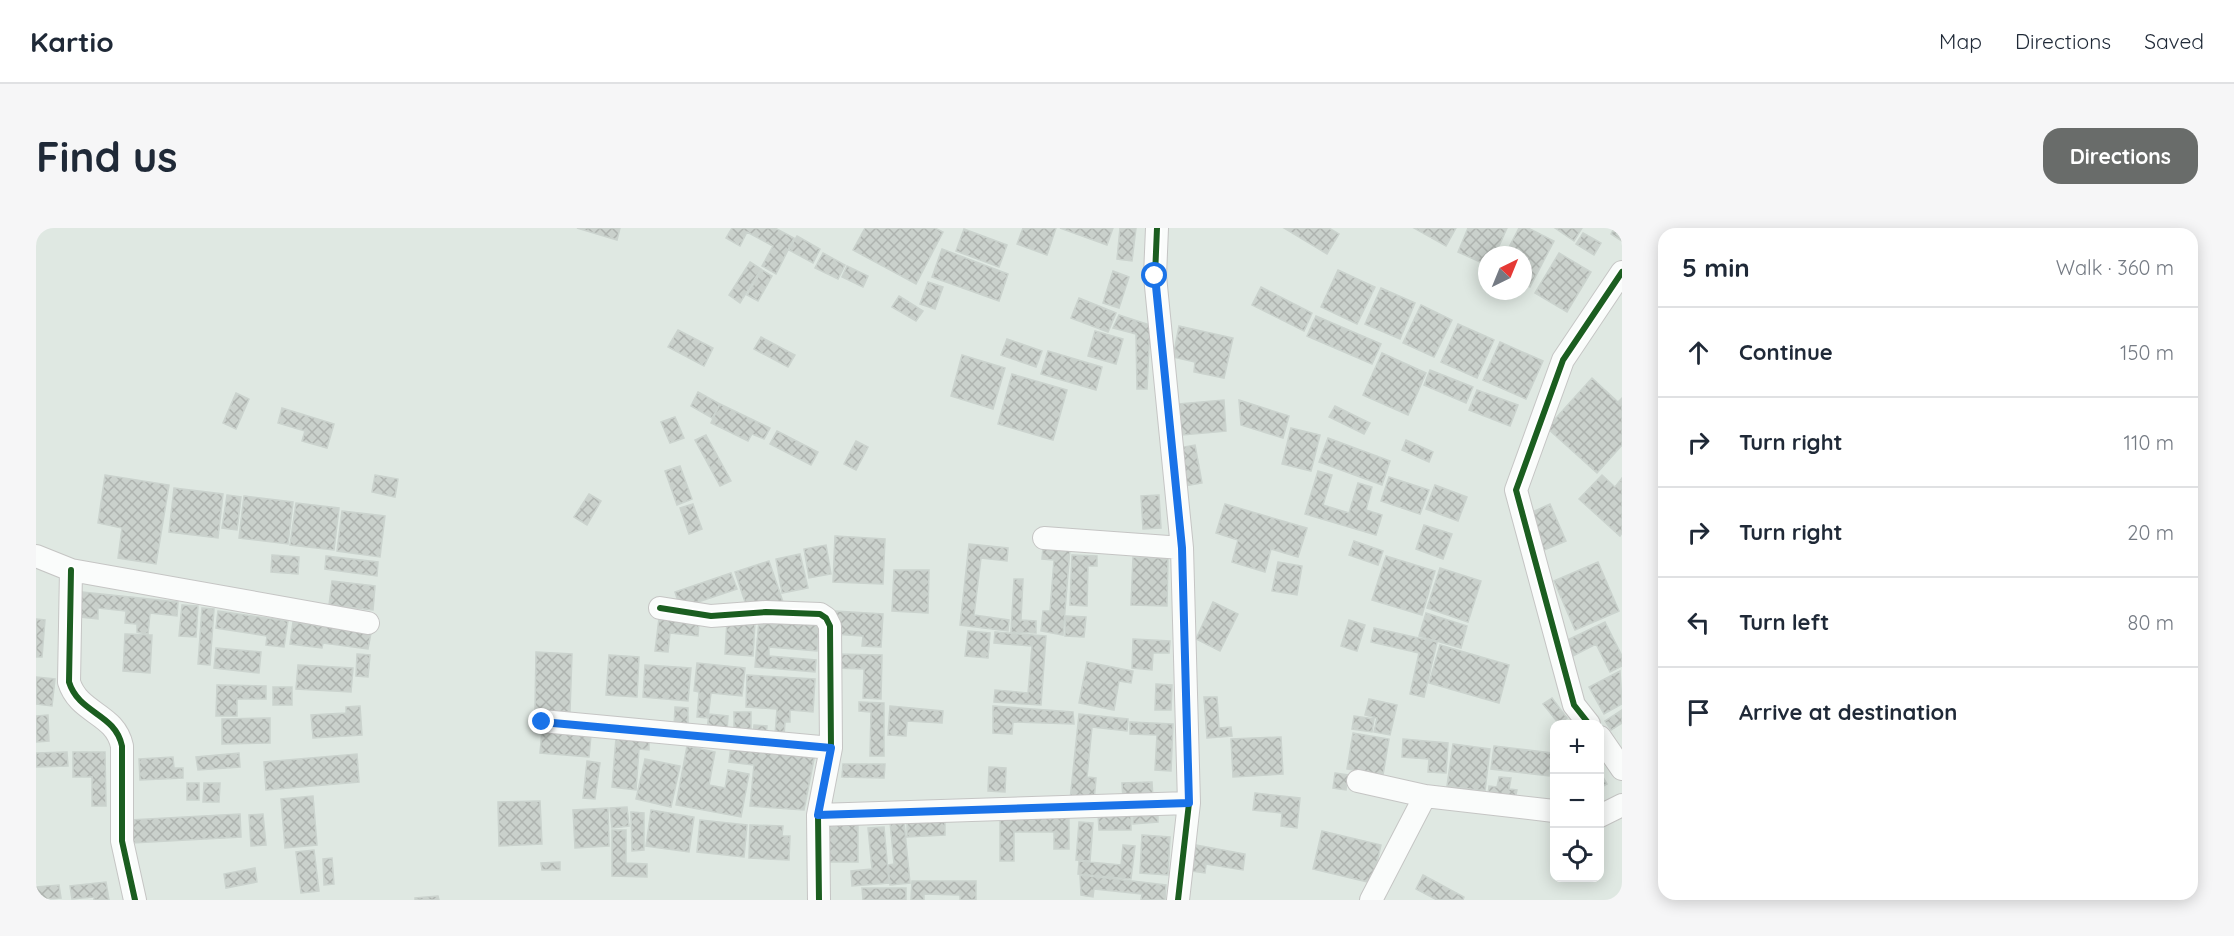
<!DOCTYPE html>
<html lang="en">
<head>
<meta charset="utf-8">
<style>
  :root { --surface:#fff; --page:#f6f6f7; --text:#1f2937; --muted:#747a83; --line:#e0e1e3; --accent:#696c6a }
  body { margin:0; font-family:Quicksand,sans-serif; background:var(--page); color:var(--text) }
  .controls { position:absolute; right:18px; bottom:18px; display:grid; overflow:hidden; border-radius:12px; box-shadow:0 3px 15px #0003 }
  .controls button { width:54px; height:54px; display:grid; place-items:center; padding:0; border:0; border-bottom:2px solid var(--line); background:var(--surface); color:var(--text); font:30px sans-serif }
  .compass { position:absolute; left:1442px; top:18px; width:54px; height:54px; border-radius:50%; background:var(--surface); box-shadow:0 3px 15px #0003; rotate:43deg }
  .stop { position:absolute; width:18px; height:18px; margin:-14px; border:4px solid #1a73e8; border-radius:50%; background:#fff }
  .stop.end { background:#1a73e8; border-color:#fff; box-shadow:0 2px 6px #0008 }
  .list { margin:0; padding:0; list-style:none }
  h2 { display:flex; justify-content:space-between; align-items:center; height:78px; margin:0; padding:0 24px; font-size:26px }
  h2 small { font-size:20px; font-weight:400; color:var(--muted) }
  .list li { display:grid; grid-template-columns:39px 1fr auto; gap:18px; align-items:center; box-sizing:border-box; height:90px; padding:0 24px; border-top:2px solid var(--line) }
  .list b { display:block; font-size:22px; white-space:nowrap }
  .list em { font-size:20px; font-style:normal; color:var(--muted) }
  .icon { flex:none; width:33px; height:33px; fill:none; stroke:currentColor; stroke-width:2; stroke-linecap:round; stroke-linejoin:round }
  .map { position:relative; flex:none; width:1586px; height:672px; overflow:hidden; border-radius:18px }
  header { display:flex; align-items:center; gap:36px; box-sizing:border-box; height:84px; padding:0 30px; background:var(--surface); border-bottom:2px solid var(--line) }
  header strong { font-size:28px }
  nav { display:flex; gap:33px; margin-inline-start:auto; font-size:21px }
  .intro { display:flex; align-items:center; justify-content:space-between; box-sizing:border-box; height:144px; padding:0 36px }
  h1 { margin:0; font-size:42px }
  .button { padding:15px 27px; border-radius:18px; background:var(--accent); color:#fff; font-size:21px; font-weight:700 }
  main { display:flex; gap:36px; padding:0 36px }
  aside { flex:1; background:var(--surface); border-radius:18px; box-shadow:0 3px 15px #0003 }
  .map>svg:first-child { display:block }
  .building { fill:url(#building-cross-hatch); stroke:#cbd3ce; stroke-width:1.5 }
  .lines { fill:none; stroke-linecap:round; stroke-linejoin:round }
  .street-casing { stroke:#c5c5c4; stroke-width:24 }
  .street { stroke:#fafcfb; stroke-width:22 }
  .cycleway-casing { stroke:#fff; stroke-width:10 }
  .cycleway { stroke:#1b5e20; stroke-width:6 }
  .route { stroke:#1a73e8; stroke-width:8 }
</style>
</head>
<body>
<header>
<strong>Kartio</strong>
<nav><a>Map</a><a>Directions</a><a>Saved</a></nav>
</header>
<div class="intro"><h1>Find us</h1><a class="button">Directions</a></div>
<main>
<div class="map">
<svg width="1586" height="672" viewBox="0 0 1586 672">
  <defs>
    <pattern id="building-cross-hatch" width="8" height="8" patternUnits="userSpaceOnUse" patternTransform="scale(1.5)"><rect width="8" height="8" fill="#cad1cc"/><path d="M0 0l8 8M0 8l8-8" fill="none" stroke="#aeb3af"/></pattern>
  </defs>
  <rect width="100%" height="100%" fill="#dfe8e2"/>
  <path class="building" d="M541,0H584L581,12Z
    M696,0H739L758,10L740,46L726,38L737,18L711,4L704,18L690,10Z
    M829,0H899L907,4L880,56L817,22Z
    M987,0H1020L1011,27L981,16Z
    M1024,0H1077L1071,17Z
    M1084,0H1100L1096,33L1081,31Z
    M1248,0H1293L1303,6L1291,26Z
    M1378,0H1420L1410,18Z
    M1432,0H1471L1459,27H1451V37L1422,24Z
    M1483,0H1492L1518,13L1494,59L1487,56V27H1469Z
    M1519,0H1546L1538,13Z
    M1578,0H1586V13L1575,6Z
    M928,1L971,17L963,39L920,23Z
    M1547,5L1565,15L1558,27L1540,16Z
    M761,8L784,21L777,35L753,22Z
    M906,21L972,46L963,73L896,49Z
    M787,25L809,37L802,51L779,40Z
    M1523,25L1555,44L1531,84L1499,65Z
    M714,34L725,41L704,75L693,67Z
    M811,38L832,48L827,59L806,49Z
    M726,42L736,48L722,73L711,67Z
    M1302,42L1339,59L1321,96L1285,79Z
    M1077,43L1093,49L1083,80L1067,75Z
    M892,54L907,59L899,81L884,76Z
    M1225,59L1276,85L1268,103L1216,77Z
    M1345,60L1379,75L1364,111L1329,96Z
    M863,68L887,83L880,93L856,79Z
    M1043,70L1080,85L1072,104L1035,90Z
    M1385,77L1416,92L1398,129L1367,115Z
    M1083,87L1114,97L1111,161H1101L1100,106L1077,100Z
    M1280,88L1345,116L1336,136L1271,108Z
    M1422,96L1458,112L1441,150L1405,134Z
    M1143,98L1197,110L1188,150L1158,144L1159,134L1137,129Z
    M642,102L677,120L668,138L632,119Z
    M1059,103L1087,111L1080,136L1052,128Z
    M725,109L759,127L752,139L718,121Z
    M971,111L1006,123L1000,139L965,127Z
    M1464,114L1507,133L1490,171L1447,152Z
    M1012,123L1066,139L1060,162L1005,146Z
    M1346,125L1390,145L1372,187L1327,167Z
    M926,127L969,140L957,181L915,168Z
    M1394,142L1437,159L1430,175L1388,157Z
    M976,146L1031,162L1017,212L962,196Z
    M1556,150L1582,174L1586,170V217L1561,245L1511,200Z
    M1441,162L1482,177L1474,198L1433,182Z
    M662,164L684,176L676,190L655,178Z
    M200,165L213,171L200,201L187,195Z
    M1188,172L1190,203L1146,207L1143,176Z
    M1203,172L1253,188L1247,210L1205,197Z
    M684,176L734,200L728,211L716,206L712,213L675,195Z
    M1299,178L1334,195L1328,206L1293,189Z
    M246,180L298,196L291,220L266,213L269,203L242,195Z
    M639,189L648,210L634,215L625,194Z
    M1255,200L1284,207L1275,243L1246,236Z
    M741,203L782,224L775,237L734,216Z
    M670,207L695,253L684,258L659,212Z
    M1292,210L1354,233L1346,257L1283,234Z
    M1370,212L1397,224L1393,234L1366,222Z
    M820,213L832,219L820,242L808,236Z
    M1159,217L1166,255L1149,258L1142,220Z
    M644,238L656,271L641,277L629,243Z
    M1282,243L1296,247L1287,277L1313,285L1322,255L1336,259L1330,282L1346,287L1340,307L1269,286Z
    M69,247L133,257L120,336L82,330L86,300L62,295Z
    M339,247L362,251L359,269L336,264Z
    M1566,247L1579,259L1586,250V305L1584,308L1543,271Z
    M1353,249L1393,262L1384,286L1345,273Z
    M1399,257L1431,269L1422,293L1390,281Z
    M138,260L187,266L182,310L133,304Z
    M553,266L565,273L551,297L538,289Z
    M191,267L205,269L201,302L186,300Z
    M1123,267L1125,300L1107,301L1105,268Z
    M208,268L257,274L252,316L203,310Z
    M260,275L303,280L298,322L254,317Z
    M657,276L666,301L653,306L644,280Z
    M1189,276L1271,300L1262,329L1235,321L1229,344L1196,334L1202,312L1180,305Z
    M1514,276L1530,313L1508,322L1492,286Z
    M306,283L349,288L344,329L301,323Z
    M1388,297L1416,306L1407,331L1380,321Z
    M799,308L849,311L847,356L797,354Z
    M1318,313L1347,323L1342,337L1313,327Z
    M933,316L972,320L971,333L945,330L938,387L973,392L972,403L924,397Z
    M790,317L795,346L773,350L768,321Z
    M1007,319L1034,321L1027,407L1005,403L1007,383H1014L1018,332L1006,331Z
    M764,326L772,360L746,365L740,331Z
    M236,327L263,329L262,346L235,344Z
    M1036,327L1061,328V338H1052L1051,378L1034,377Z
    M290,328L342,334L341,348L289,341Z
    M1350,328L1399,343L1386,387L1336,372Z
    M1097,329L1132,330L1131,378L1095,377Z
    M733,333L747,374L711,380L699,344Z
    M1242,334L1266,338L1261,367L1236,363Z
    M1562,334L1583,383L1539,402L1518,353Z
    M1404,340L1445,353L1432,394L1391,380Z
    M858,342H893L892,385L856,383Z
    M695,345L701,361L644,380L639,364Z
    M978,351H987L985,392L1000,393V405L975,404Z
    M296,353L339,358L337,382L293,377Z
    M46,364L142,374L141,388L114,385L112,406L101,404V396L89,395L90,383L62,380V391L44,389Z
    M1177,374L1202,386L1184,423L1160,411Z
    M146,377L162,378L160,409L143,408Z
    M166,380L178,381L174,437L162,436Z
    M182,383L252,393L248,419L230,417L231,408L180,400Z
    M799,383L847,386L845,419L826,418L827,408L797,406Z
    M1390,385L1431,398L1425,420L1383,408Z
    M1030,388L1050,389L1048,409L1029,408Z
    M623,390L663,395L662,408L634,405L632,424L619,423Z
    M0,391L9,392L6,429H0Z
    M723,392L783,397L781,423L733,419V428L780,432L779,444L719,439Z
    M1313,392L1329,397L1321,423L1305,418Z
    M691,393L719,394L717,428L689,426Z
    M257,394L335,405L332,421L287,415L286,420L254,416Z
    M1569,394L1586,428V438L1574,444L1560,416L1535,429L1527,414Z
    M1338,400L1401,414L1388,469L1374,466L1383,425L1335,414Z
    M932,403L954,405L952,430L929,428Z
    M959,404L1010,408L1005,477L958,474L959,462L992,465L996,418L958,415Z
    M89,406L116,407L114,445L87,443Z
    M1097,411L1134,413L1133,425H1117L1116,442L1096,440Z
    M1404,417L1473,437L1463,475L1393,455Z
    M180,420L225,424L223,445L178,440Z
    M500,424L536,426L534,484L499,482Z
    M321,426L334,427L332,449L320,448Z
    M799,426L846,427L845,471L827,470L828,441L799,440Z
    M573,427L603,429L601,469L570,467Z
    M1051,434L1097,443L1095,455L1083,453L1078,482L1043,475Z
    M661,435L709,440L706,468L675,465L672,490L661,489L663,464L658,463Z
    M262,437L317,440L315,464L260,461Z
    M609,437L655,440L652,473L607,469Z
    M1584,443L1586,476L1568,486L1553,459Z
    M711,447L779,451L777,484L754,482V494H749L748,508L739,507L741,481L710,479Z
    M0,449L19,451L16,478L0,476Z
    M1120,456L1136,457L1135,482H1119Z
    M181,457L230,458V471H201V488H180Z
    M237,459H256V477H237Z
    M1168,469H1181L1183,500L1195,499L1196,508L1171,510Z
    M1516,470L1531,490L1523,496L1507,476Z
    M1333,471L1361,477L1354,507L1338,504L1341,490L1329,487Z
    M823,474L848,475V528H834L835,484L823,483Z
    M324,478L326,507L277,510L275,487L310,485V479Z
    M854,478L907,483L906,495L871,493L870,508L852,507Z
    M957,478L1037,484L1038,496L977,494L976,506L957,505Z
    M639,479L652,480V500L638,499Z
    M1586,482V495L1575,502L1569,493Z
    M698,484H715V505H698Z
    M673,486L692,488L691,503L671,501Z
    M1043,486L1092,491L1091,503L1056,499L1051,549L1060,550L1058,574L1034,572Z
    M12,487L13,513L0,514V488Z
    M1318,488L1338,491L1336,504L1316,501Z
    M234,490V515L186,516V491Z
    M1094,494L1137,496L1135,543L1119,542L1121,507L1094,506Z
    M718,497L731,498L730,507L717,506Z
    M506,502L555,507L553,529L504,525Z
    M1317,505L1353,511L1347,547L1311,541Z
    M1245,509L1247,546L1197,549L1195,511Z
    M580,510L613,513V522L603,521L600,562L576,559Z
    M1367,511L1412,515L1410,545L1392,544L1393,531L1366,529Z
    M1417,516L1454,521L1449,563L1411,558Z
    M695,517L779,526L768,582L714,578L718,537L693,534Z
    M651,518L679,524L673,557L689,560L692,542L713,546L705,589L640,577Z
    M1458,518L1516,525L1513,548L1455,541Z
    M31,524L32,538L0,539V525Z
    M37,524H69L70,578H56V549H37Z
    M203,525L204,539L162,542L160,529Z
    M321,526L323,554L230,562L228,534Z
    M137,529L138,540H147V550L104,552L103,531Z
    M609,531L644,538L635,579L600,571Z
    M551,533L564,535L559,571L547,570Z
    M807,536H849L848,550L806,549Z
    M953,539L970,540L969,564L952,563Z
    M1564,544L1571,556L1564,560Z
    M1299,545L1312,547L1310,562L1297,560Z
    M1463,549L1475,550L1473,561L1481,562L1479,571L1452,567L1453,558L1461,559Z
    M1116,554L1117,570L1087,572L1086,555Z
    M151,555H163V572H151Z
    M168,555H184L183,574H167Z
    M1219,565L1264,570L1261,600L1245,598L1246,585L1217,582Z
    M277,568L281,617L249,620L245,571Z
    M504,573L506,616L463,618L462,574Z
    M591,579L593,598L576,600L574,580Z
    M572,580L573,618L539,620L537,582Z
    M615,582L658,589L653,624L610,618Z
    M1122,582V594L1097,596V584Z
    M595,584L608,585V622L596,623Z
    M1095,584V602H1063L1062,585Z
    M204,586L205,609L96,615L94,592Z
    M227,586L230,617L215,618L213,587Z
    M964,589L1033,590V621H1018V604H978V633H964Z
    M664,592L711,597L708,629L661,624Z
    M868,593L874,655L854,657L852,637L858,636L854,594Z
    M909,593V607L871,609V594Z
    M1043,594L1057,595L1054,633L1040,632Z
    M714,597L747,598L746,608H754L753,632L713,630Z
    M787,597H822V634H787Z
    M848,599L853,655L816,658L815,643L836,641L832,600Z
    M576,602H590V635L611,636V649L576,648Z
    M1286,603L1345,617L1336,655L1277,641Z
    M1106,607L1134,609L1132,647L1104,645Z
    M1087,617L1099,618L1095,651L1042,646L1043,633L1085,637Z
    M1160,617L1209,626L1207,642L1170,636L1169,645L1156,643Z
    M278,622L283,663L265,665L260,624Z
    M296,630L298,656L288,657L287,631Z
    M524,634V642H506L505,635Z
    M219,640L221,654L190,660L188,646Z
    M1044,647L1130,657L1129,672H1105L1106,666L1058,661L1057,669L1045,667Z
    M1387,647L1428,669L1427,672H1401L1380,661Z
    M876,653H940V672H924V667L888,666V672H875Z
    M70,654L73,672H58V669L36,671L34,658Z
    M23,657L25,670L0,672V659Z
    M826,660H870V672H827Z
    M402,668L403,672H379V670Z"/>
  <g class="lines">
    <defs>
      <path id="street" d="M1121,0L1119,48L1146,320L1153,575L1142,672
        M1008,310L1146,320
        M0,328L35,342L332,395
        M35,342L33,454C43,486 79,485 86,518V613L99,672
        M624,380L675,388L730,384L784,386L790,390L794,398L795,520L782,587L783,672
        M506,493L795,520
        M1553,496L1538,477L1480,262L1527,132L1586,44
        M1564,509L1586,541
        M1322,553L1389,568L1518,583
        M782,587L1153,575
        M1564,588L1586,577
        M1335,672L1389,568"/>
    </defs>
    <use href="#street" class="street-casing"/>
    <use href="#street" class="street"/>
    <defs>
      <path id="cycleway" d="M1121,0L1119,48L1146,320L1153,575L1142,672
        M35,342L33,454C43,486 79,485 86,518V613L99,672
        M624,380L675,388L730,384L784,386L790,390L794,398L795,520L782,587L783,672
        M1553,496L1538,477L1480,262L1527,132L1586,44"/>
    </defs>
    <use href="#cycleway" class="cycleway-casing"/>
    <use href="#cycleway" class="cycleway"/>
  </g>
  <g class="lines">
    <path class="route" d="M506,494L795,520L782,587L1153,575L1146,320L1119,48"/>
  </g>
</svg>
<div class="controls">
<button>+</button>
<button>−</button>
<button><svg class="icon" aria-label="locate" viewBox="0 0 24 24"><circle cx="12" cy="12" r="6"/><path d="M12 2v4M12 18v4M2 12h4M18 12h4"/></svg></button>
</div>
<svg class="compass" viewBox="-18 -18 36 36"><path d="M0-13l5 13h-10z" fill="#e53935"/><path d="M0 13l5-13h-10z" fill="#747a83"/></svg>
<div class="stop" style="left:1119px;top:48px"></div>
<div class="stop end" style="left:506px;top:494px"></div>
</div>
<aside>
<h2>5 min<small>Walk · 360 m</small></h2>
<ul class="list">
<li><svg class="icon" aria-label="ahead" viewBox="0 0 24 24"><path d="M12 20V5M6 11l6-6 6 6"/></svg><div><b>Continue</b></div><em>150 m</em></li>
<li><svg class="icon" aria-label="right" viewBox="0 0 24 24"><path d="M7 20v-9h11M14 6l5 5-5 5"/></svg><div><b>Turn right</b></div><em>110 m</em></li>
<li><svg class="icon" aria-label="right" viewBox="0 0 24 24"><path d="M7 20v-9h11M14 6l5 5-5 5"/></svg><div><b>Turn right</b></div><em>20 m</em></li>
<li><svg class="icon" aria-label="left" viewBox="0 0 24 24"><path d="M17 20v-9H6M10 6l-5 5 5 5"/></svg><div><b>Turn left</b></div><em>80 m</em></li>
<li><svg class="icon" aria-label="arrive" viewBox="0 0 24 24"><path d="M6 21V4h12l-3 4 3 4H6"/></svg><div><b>Arrive at destination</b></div></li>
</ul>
</aside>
</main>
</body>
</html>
